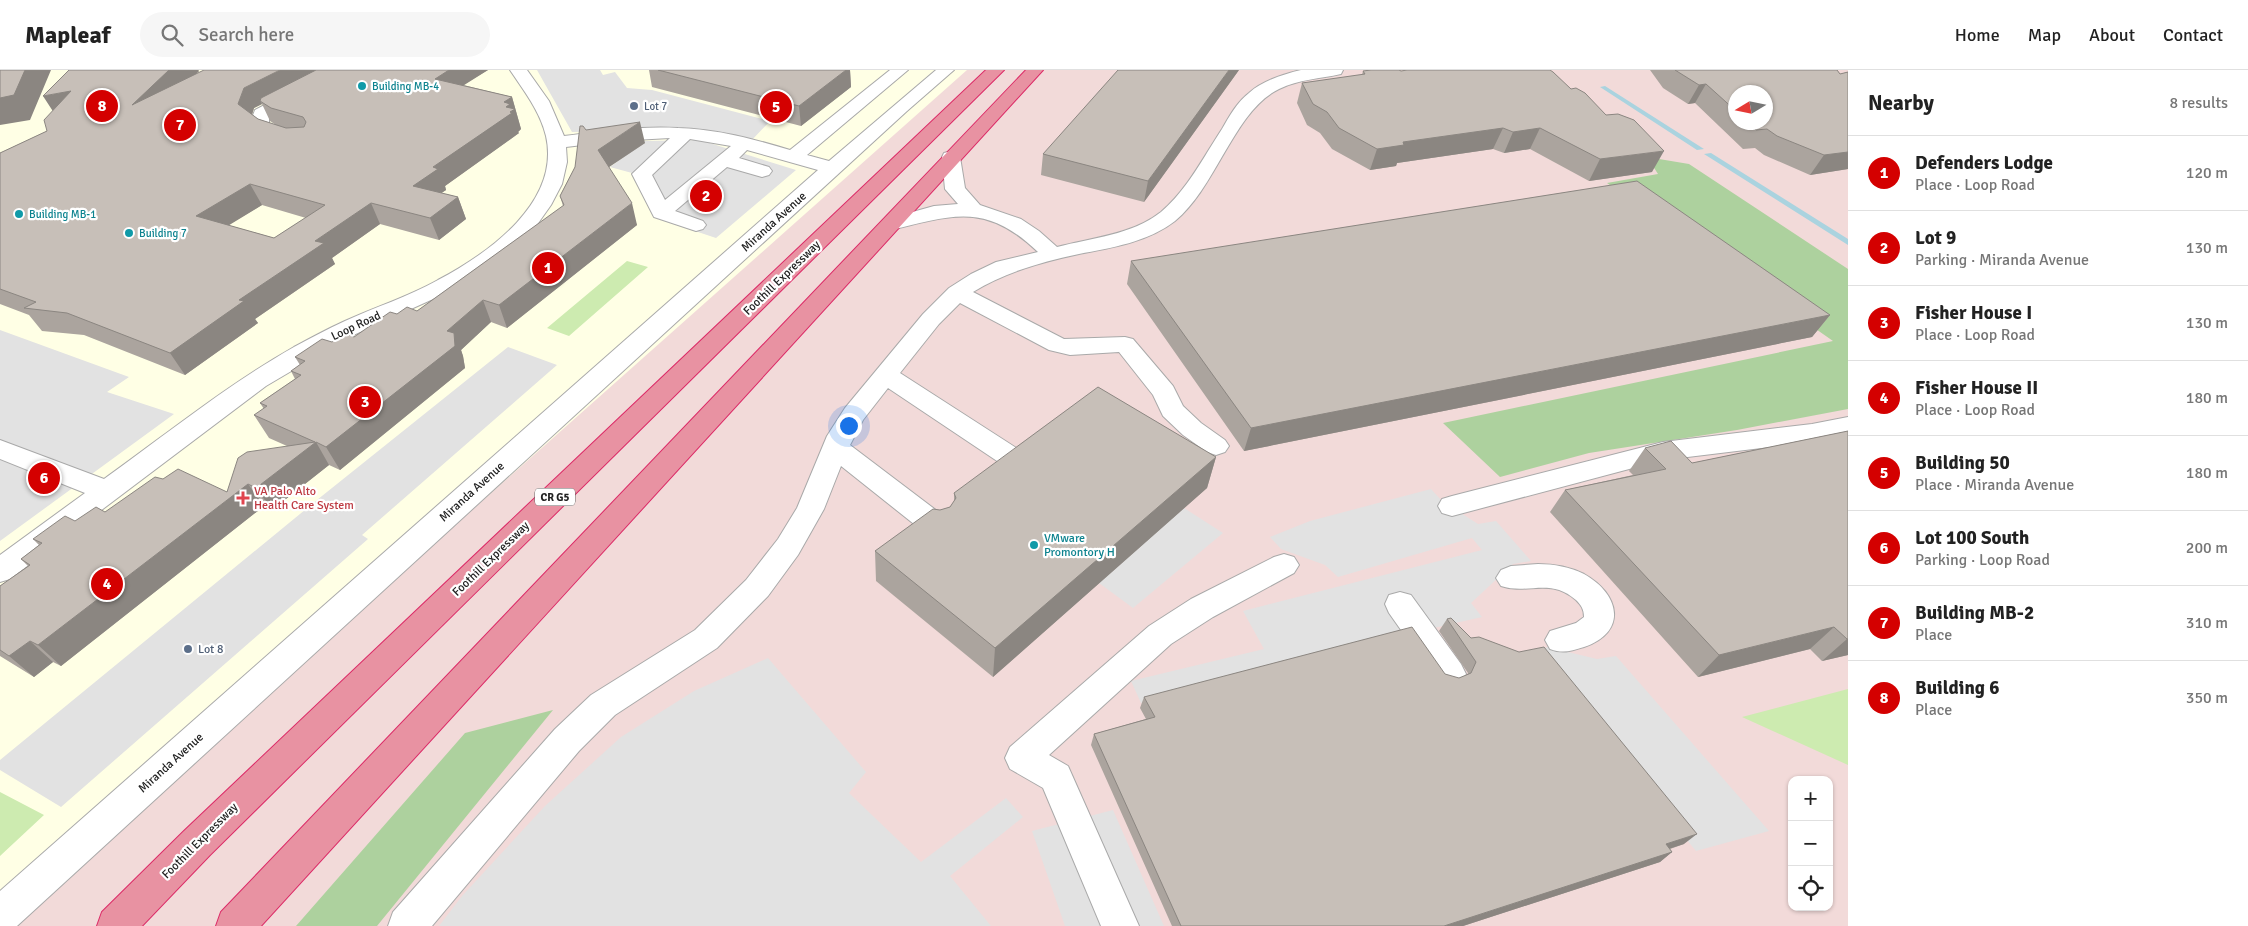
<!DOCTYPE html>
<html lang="en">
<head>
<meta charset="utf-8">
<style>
  :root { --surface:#fff; --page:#f6f6f6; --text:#222; --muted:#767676; --line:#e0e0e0; --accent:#d40000 }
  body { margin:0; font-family:Signika,sans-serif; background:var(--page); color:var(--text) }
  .controls { position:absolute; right:15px; bottom:15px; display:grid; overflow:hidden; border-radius:10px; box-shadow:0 1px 4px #0004 }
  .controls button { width:45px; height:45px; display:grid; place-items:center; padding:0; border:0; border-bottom:1px solid var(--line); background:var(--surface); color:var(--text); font:25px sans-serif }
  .compass { position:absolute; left:1728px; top:15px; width:45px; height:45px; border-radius:50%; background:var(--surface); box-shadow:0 1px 4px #0004; rotate:260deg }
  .you { position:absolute; left:848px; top:355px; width:18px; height:18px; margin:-12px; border:4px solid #fff; border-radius:50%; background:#1a73e8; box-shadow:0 0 0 8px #1a73e833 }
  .badge { display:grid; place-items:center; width:32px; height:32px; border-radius:50%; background:var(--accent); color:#fff; font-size:16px; font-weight:700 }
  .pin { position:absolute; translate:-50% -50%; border:2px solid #fff; box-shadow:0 1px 5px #0006 }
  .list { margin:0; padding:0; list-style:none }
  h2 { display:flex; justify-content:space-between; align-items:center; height:65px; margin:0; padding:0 20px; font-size:21px }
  h2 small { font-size:16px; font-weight:400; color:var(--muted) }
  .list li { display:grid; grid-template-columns:32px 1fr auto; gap:15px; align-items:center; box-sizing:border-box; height:75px; padding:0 20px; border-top:1px solid var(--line) }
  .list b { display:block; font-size:19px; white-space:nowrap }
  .list p { margin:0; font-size:16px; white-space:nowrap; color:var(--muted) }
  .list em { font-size:16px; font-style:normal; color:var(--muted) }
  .icon { flex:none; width:28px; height:28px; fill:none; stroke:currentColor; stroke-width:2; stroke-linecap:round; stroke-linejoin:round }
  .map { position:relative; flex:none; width:1848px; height:856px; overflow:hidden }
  header { display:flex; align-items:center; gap:30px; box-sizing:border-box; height:70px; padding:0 25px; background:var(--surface); border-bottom:1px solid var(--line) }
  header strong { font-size:24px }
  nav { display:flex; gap:28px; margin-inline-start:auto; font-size:18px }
  .search { width:350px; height:45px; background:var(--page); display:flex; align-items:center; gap:12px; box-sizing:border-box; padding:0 18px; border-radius:28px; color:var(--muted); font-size:19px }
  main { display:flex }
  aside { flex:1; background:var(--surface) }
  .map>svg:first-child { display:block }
  .commercial { fill:#f2dad9; fill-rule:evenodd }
  .education { fill:#ffffe5 }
  .grass { fill:#cdebb0 }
  .forest { fill:#add19e }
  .parking { fill:#e2e2e2 }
  .water { fill:#aad3df }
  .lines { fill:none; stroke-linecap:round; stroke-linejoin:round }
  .minor-casing { stroke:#a9a9a9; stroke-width:2 }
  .highway-casing { stroke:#dc2a67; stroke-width:2 }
  .minor { fill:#fff; fill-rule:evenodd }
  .highway { fill:#e892a2; fill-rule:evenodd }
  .wall { fill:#aba49e; fill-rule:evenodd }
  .shaded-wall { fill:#8b8681 }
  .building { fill:#c7bfb8; stroke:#8b8681; fill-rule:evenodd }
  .culture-dot { fill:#0f9aa8; stroke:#fff; stroke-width:2 }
  .service-dot { fill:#5c6f8a; stroke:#fff; stroke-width:2 }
  .health-dot { fill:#e0444e; stroke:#fff; stroke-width:2 }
  .labels { text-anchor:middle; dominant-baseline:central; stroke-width:4.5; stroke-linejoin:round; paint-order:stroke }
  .far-culture-label { font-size:11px; fill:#0d838f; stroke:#fff; text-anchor:start }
  .far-service-label { font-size:11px; fill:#4e5e75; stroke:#fff; text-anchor:start }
  .shield { fill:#fff; stroke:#646464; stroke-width:1 }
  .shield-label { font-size:11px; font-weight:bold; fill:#222 }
  .street-label { font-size:12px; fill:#222; stroke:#fff }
  .health-label { font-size:12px; fill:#be3a42; stroke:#fff; text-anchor:start }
  .culture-label { font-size:12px; fill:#0d838f; stroke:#fff; text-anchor:start }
  .service-label { font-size:12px; fill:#4e5e75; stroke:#fff; text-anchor:start }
</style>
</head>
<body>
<header>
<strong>Mapleaf</strong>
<div class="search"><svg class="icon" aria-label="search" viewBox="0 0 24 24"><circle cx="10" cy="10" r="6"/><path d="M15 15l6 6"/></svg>Search here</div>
<nav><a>Home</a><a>Map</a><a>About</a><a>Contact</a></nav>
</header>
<main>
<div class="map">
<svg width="1848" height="856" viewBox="0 0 1848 856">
  <rect width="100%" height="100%" fill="#f2efe9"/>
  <path class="commercial" d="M0,0H1848V856H0ZM1736,22H1766V52H1736ZM1792,710H1829V837H1792Z"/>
  <path class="education" d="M0,0H967L4,856H0Z"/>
  <path class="grass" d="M627,191L648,197L569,266L547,258Z
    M1848,619V695L1742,647Z
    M0,722L44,745L0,786Z"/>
  <path class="forest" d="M1647,87L1689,94L1848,199V339L1737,360L1589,383L1500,407L1443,353L1833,271L1607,113L1658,104Z
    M553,640L377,856H296L465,663Z"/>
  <path class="parking" d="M537,0H600L603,5L615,2L627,18L652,20L770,51L751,71L644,60L572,62Z
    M700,70L796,100L716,168L662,150L632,103L610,97L645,71Z
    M0,260L129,307L107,322L174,344L0,471Z
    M508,277L557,295L362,465L368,469L61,737L0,700V690L317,430Z
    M1431,419L1442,431L1478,454L1496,451L1531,491L1513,494L1471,533L1482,547L1403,565L1141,633L1131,611L1264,579L1243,541L1482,480L1472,468L1338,507L1325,495L1281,479L1270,467L1310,451Z
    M1184,438L1223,463L1133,538L1099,513Z
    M1547,577L1597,589L1616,586L1769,761L1696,781L1532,583Z
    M768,588L866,702L849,723L921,792L1006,728L1023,747L950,806L991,856H439L462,826L545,736L621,667L694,621Z
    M1113,740L1164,856H1065L1032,761Z"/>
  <path class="water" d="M1605,16L1704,79L1697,80L1600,17Z
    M1711,83L1848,169V175L1704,84Z"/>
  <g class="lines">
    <defs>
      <path id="minor" d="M331,0H352L350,4L269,47V54L296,65L298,69L296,73C281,77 257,66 250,53L255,40Z
        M510,0H527L549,31L564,66C602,61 640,56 678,58C716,59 754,69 790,80L890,0H908L807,85L829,91L936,0H954L907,41L17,856H0V821L818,100L747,80L739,88L769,97L772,101L769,105L762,107L727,97L675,141L703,151L706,155L703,159L696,161L654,147L632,104L670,68L616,71L566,77L567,92L562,114L551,135L534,159L495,193L453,220L349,267L266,316L10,509L0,512V485L85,423L0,389V370L104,409C167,364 227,315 294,277C311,268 327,259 345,251C375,237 408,227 438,210C489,183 561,132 546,66C540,41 524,21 510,0ZM690,69L731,76L665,130L652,105Z
        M1301,0H1343L1341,4C1320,9 1299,9 1279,19C1234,41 1217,116 1175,151C1148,172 1111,178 1079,184C1042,192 1005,202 973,222L1064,269L1125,267L1133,269L1173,316L1183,336L1201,353L1225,370L1229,376L1225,382L1216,385L1207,382L1183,365L1163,346L1153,325L1119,282L1070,285L1049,280L960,233L939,254L900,303L1021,381L1025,388L1021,395L1012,397L1003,395L888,318L863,350L850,375L949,450L953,458L949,466L939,469L929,466L841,396L824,439L798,485L768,526L717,578L615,645L579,681L432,856H388L393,842L555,659L591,625L695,560L746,510L778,469L797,438L827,366L845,338L923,244L949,218L971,204L996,192L1038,182C986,132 953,145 891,160L884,158L881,154L884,150L934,136L958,134L945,119L942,87L944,83L951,81L958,83L960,87L965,118L980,135L1021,149L1039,161L1057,177C1091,168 1132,165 1161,142C1187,120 1203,88 1222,59C1229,47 1237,32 1249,23C1262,11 1284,4 1301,0Z
        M1848,347V365L1812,372L1663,390L1452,446L1442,443L1438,436L1442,429L1452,426L1663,372L1812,354Z
        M1284,484L1294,487L1299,495L1294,503L1213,547L1171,574L1049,685L1068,696L1139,856H1101L1043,718L1010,699L1005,688L1010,677L1149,556L1191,529L1274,487Z
        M1538,494C1554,494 1570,497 1584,504C1620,524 1628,562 1584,577C1571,581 1563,584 1550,579L1545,570L1550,561L1576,553L1584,547C1584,539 1581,535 1576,530C1550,507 1528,525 1501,516L1496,508L1501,500L1511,496Z
        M1400,522L1411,525L1461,594L1466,604L1461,614L1450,618L1439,614L1389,543L1385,534L1389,525Z"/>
      <path id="highway" d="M986,0H1004L210,785L142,856H97L102,842L184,761Z
        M1026,0H1043L261,856H216L221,842Z"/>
    </defs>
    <use href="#minor" class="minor-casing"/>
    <use href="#highway" class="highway-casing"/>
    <use href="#minor" class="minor"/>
    <use href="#highway" class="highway"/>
  </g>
  <path class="wall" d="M69,0H198L199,1L196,4L488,0L463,15L512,27L521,59L518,62L519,63L445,116L446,120L441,123L458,127L466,149L439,170L380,154L332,188L335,194L255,249L258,253L185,305L84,265L42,261L29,245L0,234V83L47,61L53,41ZM262,34L270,51L276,55L258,49L252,45L254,38ZM262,135L306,148L274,168L228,155Z
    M649,0H850L851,17L801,56L652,17Z
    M1239,0L1144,132L1041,105L1043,84Z
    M1399,0L1652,102L1589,111L1530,79L1504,83L1493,79L1397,93L1396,96L1370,100L1332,79L1320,63L1307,55L1297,33L1302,13L1362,5L1363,1Z
    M1650,0H1837L1840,4L1848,2V99L1810,105L1764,85L1755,78L1743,79L1695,33L1688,34L1663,18ZM1736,22L1766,52H1736Z
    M586,60L645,73L609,97L637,155L507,258L491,252L461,280L463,286L465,298L340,400L329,395L272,440L264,436L61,596L53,592L34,607L0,586V516L28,496L21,489L39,475L33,469L75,451L105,442L163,409L227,422L287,376L269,368L254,345L264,339L260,333L295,309L291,301L300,295L295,287L332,272L354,267L397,244L417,241L563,136L560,126L575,97Z
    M1131,191L1830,245L1812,267L1244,381L1127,214Z
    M1848,361V585L1822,591L1810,579L1698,607L1550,442L1565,420L1633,405L1629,401L1645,378L1692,393Z
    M1216,387L1207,418L993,607L876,511L875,481L940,440L950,437L954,432V423Z
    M1447,549L1684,774L1670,779L1672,782L1660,792L1463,856H1172L1091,675L1094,664L1146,649L1140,638L1144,627L1459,608L1467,605L1468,603L1439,561Z"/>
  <path class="shaded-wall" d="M25,0H51L30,50L0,55V28Z
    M168,0H198L199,1L144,56L132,35Z
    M280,0H327L260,31L262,34L254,38L249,54L238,34L244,18Z
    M449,0H488L442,29L435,9Z
    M846,0H850L851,17L801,56L799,36Z
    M1229,0H1239L1144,132L1148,111Z
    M1706,14L1695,33L1688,34L1699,15Z
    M71,21L56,46L43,26Z
    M512,27L521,59L518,62L519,63L445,116L446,120L421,137L413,116L504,32Z
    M640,52L645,73L603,101L598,80Z
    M1503,58L1493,79L1397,93L1396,96L1370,100L1377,79L1403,72Z
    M1540,58L1530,79L1504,83L1513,62Z
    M1664,81L1652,102L1589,111L1600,89Z
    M1848,82V99L1810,105L1824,85Z
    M250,114L262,135L208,168L196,146Z
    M458,127L466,149L439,170L430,148Z
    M371,133L380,154L332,188L335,194L255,249L258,253L185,305L170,283L315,171Z
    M632,133L637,155L507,258L499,235Z
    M483,230L491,252L461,280L463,286L465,298L340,400L326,377L447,261Z
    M1830,245L1812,267L1244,381L1251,358Z
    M316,372L329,395L272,440L256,418Z
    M1216,387L1207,418L993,607L995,578Z
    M248,414L264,436L61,596L38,575Z
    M1834,557L1810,579L1698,607L1719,585Z
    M1847,569H1848V585L1822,591Z
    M30,571L53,592L34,607L9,586Z
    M1697,764L1684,774L1653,784L1666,774Z
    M1672,782L1660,792L1463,856H1444Z"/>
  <path class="building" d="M0,0H25L14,25L0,28Z
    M69,0H169L132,35L204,0H280L244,18L238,34L258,49L286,58L304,57L306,52L303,47L271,38L260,31L261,28L316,0H449L435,9L512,27L504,32L510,34L506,37L515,39L510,42L512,43L433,97L438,99L413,116L458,127L430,148L371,133L315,171L324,173L239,230L244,231L170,283L67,243L24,238L36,232L0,219V83L47,61L44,50L71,21L43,26ZM250,114L325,135L274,168L196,146Z
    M658,0H846L799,36Z
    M1118,0H1229L1148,111L1043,84Z
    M1371,0H1399L1401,1L1407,0H1550L1553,2L1571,19L1576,18L1585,23L1606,45L1618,44L1634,50L1664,81L1600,89L1540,58L1513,62L1503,58L1403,72L1404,75L1377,79L1339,58L1327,42L1313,34L1302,13L1365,4L1363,1Z
    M1675,0H1837L1840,4L1848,2V82L1824,85L1777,66L1767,59L1756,60L1748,52H1766V22H1736V41L1706,14L1699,15Z
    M640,52L598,80L632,133L499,235L483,230L447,261L454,263L455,276L326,377L316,372L256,418L248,414L38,575L30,571L9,586L0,580V516L30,495L21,489L42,473L33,469L65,446L75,451L96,437L105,442L155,407L163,409L178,399L227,422L238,388L247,382L315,372L254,345L267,336L260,333L301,305L291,301L305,291L295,287L322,269L332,272L345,263L354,267L390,242L397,244L407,237L417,241L564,135L560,126L575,97L580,56H583L586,60Z
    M1637,111L1830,245L1251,358L1131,191Z
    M1098,317L1216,387L995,578L875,481L933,439L940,440L950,437L956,428L954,423Z
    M1848,361V569H1847L1834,557L1719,585L1565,420L1666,399L1645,378L1671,371L1692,393Z
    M1451,548L1471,568L1479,567L1519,582L1544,577L1697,764L1666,774L1672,782L1444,856H1181L1094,664L1155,647L1144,627L1412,557L1445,604L1459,608L1471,603L1476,592L1447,549Z"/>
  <g class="culture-dot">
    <circle cx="362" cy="16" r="5"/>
    <circle cx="19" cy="144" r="5"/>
    <circle cx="129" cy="163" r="5"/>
    <circle cx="1034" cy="475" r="5"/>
  </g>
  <g class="service-dot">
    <circle cx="634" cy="36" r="5"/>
    <circle cx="188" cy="579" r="5"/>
  </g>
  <path class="health-dot" d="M240.5 420.5h5v5h5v5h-5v5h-5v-5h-5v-5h5z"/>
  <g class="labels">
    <g class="far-culture-label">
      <text x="372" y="16">Building MB-4</text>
      <text x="29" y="144">Building MB-1</text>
      <text x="139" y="163">Building 7</text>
    </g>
    <g class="far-service-label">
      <text x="644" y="36">Lot 7</text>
    </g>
    <rect class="shield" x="535" y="418.5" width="40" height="17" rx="4"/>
    <g class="shield-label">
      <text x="555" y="427">CR G5</text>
    </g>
    <g class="street-label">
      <text transform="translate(774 152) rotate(-42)">Miranda Avenue</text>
      <text transform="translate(782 208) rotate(-44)">Foothill Expressway</text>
      <text transform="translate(356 256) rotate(-25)">Loop Road</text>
      <text transform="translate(472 422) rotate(-42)">Miranda Avenue</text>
      <text transform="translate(491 489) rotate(-44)">Foothill Expressway</text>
      <text transform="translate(171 693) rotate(-42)">Miranda Avenue</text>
      <text transform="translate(200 771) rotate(-45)">Foothill Expressway</text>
    </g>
    <g class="health-label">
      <text x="254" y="421">VA Palo Alto<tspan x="254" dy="14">Health Care System</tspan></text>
    </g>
    <g class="culture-label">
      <text x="1044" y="468">VMware<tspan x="1044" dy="14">Promontory H</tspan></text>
    </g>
    <g class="service-label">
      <text x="198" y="579">Lot 8</text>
    </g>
  </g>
</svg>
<div class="controls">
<button>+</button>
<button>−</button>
<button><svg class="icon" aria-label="locate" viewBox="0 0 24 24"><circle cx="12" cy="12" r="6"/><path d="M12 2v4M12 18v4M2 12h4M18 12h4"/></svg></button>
</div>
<svg class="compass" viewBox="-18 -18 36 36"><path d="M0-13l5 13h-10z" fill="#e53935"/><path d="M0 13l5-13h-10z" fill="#767676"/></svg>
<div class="you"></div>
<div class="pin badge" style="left:548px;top:198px">1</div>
<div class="pin badge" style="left:706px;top:126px">2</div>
<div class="pin badge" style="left:365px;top:332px">3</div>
<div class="pin badge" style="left:107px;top:514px">4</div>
<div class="pin badge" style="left:776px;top:37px">5</div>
<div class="pin badge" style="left:44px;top:408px">6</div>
<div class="pin badge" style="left:180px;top:55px">7</div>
<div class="pin badge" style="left:102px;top:36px">8</div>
</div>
<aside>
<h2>Nearby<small>8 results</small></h2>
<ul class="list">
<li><span class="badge">1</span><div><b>Defenders Lodge</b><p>Place · Loop Road</p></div><em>120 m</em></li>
<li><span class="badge">2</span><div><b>Lot 9</b><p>Parking · Miranda Avenue</p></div><em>130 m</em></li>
<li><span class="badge">3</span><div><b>Fisher House I</b><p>Place · Loop Road</p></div><em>130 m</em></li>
<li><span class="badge">4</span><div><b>Fisher House II</b><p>Place · Loop Road</p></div><em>180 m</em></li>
<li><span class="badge">5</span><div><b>Building 50</b><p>Place · Miranda Avenue</p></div><em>180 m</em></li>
<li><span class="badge">6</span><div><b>Lot 100 South</b><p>Parking · Loop Road</p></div><em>200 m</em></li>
<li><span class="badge">7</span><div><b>Building MB-2</b><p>Place</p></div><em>310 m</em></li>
<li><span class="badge">8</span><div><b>Building 6</b><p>Place</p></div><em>350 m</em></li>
</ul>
</aside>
</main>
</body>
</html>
